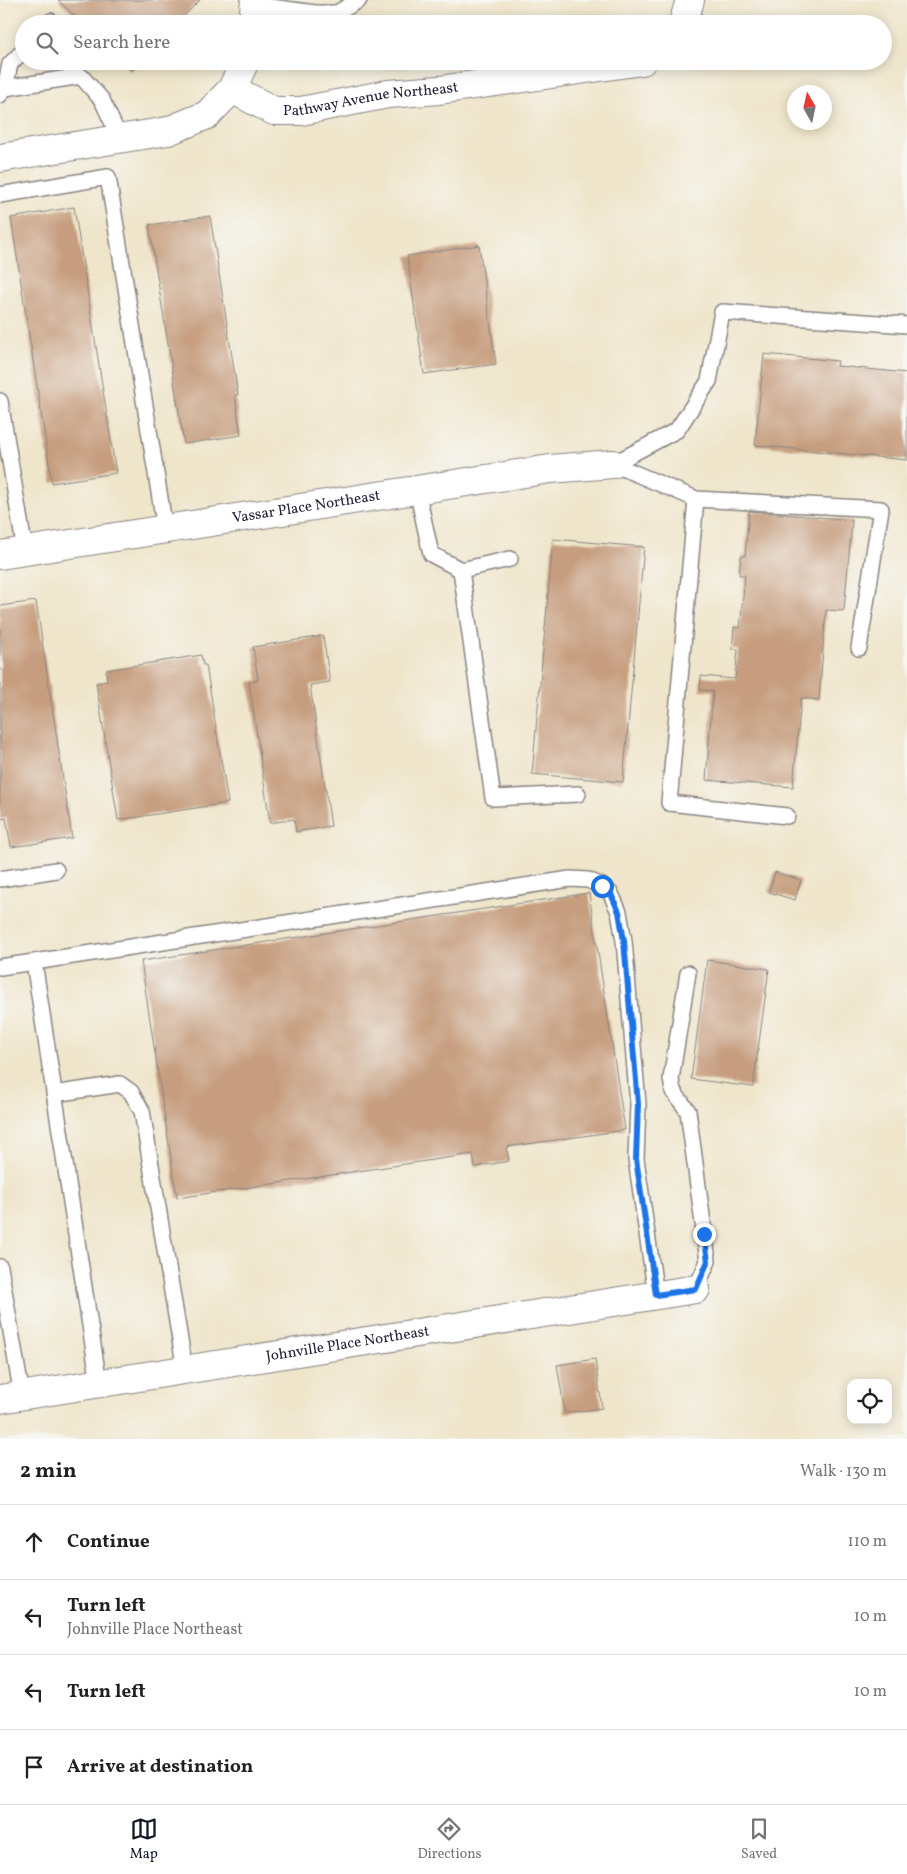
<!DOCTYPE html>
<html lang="en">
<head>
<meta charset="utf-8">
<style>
  :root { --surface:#fff; --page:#f6f6f6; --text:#202124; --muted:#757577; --line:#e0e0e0; --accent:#111827 }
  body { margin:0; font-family:Vollkorn,serif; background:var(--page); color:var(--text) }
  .controls { position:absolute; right:15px; bottom:15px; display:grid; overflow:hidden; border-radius:10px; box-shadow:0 2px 12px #0003 }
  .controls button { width:45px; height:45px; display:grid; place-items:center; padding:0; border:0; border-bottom:1px solid var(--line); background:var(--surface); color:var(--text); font:25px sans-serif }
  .compass { position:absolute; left:787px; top:85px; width:45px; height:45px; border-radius:50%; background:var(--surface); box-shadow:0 2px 12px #0003; rotate:351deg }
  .stop { position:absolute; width:15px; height:15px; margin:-11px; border:4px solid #1a73e8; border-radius:50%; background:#fff }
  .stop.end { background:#1a73e8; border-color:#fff; box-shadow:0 1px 5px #0008 }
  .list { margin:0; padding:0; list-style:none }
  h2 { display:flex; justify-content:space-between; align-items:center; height:65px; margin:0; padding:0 20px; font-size:21px }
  h2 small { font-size:16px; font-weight:400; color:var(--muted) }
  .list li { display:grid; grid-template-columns:32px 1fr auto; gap:15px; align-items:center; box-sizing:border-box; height:75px; padding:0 20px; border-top:1px solid var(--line) }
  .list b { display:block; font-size:19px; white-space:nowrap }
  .list p { margin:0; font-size:16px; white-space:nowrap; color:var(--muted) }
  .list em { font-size:16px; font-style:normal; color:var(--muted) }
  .icon { flex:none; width:28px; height:28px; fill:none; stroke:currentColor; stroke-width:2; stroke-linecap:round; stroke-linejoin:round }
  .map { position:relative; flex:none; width:907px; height:1439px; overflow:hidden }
  .search { position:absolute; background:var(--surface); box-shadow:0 2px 12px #0003; left:15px; right:15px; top:15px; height:55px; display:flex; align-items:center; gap:12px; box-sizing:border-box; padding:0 18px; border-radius:28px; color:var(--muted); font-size:19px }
  .sheet { height:365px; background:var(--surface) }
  nav { display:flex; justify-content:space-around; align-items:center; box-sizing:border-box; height:70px; border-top:1px solid var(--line); background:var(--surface); font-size:14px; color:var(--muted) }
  nav a { display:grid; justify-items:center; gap:2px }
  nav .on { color:var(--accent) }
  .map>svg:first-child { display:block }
  .building { fill:#c69d7e }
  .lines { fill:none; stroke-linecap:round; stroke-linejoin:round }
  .lane-casing { stroke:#888482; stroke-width:18 }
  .street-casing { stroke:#888482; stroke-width:30 }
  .lane { stroke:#fff; stroke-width:15 }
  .street { stroke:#fff; stroke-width:28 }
  .route { stroke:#1a73e8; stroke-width:6 }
  .labels { text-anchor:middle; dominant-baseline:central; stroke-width:4; stroke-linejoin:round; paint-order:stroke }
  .street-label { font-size:15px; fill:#22223b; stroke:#f6f6f2 }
</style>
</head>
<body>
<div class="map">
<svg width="907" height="1439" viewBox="0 0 907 1439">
  <rect width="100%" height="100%" fill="#f6f6f2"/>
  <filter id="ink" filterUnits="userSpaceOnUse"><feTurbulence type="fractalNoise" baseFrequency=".02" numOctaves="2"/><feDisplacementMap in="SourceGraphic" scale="10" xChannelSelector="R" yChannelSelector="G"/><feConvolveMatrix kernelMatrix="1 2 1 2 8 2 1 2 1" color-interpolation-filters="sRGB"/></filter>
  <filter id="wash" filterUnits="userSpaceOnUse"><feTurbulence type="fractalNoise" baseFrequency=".0096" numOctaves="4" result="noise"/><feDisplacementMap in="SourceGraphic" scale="20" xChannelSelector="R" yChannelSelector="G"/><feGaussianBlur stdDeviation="1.12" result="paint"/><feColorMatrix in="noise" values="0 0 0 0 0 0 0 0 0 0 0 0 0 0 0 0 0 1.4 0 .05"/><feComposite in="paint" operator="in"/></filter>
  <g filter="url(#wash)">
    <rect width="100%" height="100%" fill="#efe5ca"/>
    <g id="blocks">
      <path class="building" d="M58,0H200L176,24H83Z
        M121,61H140L131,71Z
        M74,207L116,473L52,483L11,218Z
        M210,216L238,395H235L241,435L184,444L149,225Z
        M479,245L496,364L424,374L407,256Z
        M764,354L838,361L837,366L907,373V460L755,445Z
        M749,511L852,520L844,611L826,610L819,700L801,698L793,787L706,780L713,691L700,690L701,676L735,679L738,649H732L734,627L740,628L745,575H739L741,556H745Z
        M553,539L644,547L623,782L532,774Z
        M36,601L72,838L11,847L6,818L0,819V606Z
        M323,636L330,682L310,685L331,826L296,832L294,819L270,823L249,682L258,680L253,647Z
        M201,655L203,665H206L228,803L118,820L96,683L107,681L106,670Z
        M775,872L801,880L795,900L769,892Z
        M589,893L625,1130L506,1147L509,1161L475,1167L473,1154L177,1198L141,961Z
        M707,960L769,969L753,1087L691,1079Z
        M595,1359L602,1408L565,1413L557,1365Z"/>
    </g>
  </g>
  <g filter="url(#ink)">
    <use href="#blocks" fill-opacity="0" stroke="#888482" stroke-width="1"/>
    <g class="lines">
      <defs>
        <path id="lane" d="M255,5L315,13H337L359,0
          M48,24L51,21
          M5,88L10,64L24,50
          M0,95L5,88L81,76L102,100L120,139
          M0,195L108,177L165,529
          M0,401L25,551
          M613,464L696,499L669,803L787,816
          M613,464L677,430L709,381L722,312L907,325
          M417,490L431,554L461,570L510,559
          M696,499L881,509L859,648
          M461,570L493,798L578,794
          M0,879L56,870
          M34,962L570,879L588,880L602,886L611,894L619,912L624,941L638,1104L636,1159L656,1295
          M0,967L34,962L99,1384
          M688,973L671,1079L673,1091L688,1111L708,1261L696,1289
          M54,1094L120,1084L131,1092L142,1111L185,1370
          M0,1267L22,1396"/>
        <g id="street">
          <path d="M253,24L255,0"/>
          <path d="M683,24L690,0"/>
          <path id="s1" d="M232,89L274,111H301L388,94L439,90L642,61"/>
          <path d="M0,158L168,131L207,115L232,89L245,61"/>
          <path id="s2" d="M0,555L550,469L613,464"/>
          <path id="s3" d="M0,1399L696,1289"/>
        </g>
      </defs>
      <use href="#lane" class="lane-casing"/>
      <use href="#street" class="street-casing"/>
      <use href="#lane" class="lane"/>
      <use href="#street" class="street"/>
    </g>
  </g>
  <g class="lines" filter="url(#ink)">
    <path class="route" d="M602,886L611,894L619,912L624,941L638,1104L636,1159L656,1295L696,1289L708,1261L704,1234"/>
  </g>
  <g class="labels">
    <g class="street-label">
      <text stroke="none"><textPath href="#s1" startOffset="145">Pathway Avenue Northeast</textPath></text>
      <text stroke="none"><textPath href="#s2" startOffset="310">Vassar Place Northeast</textPath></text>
      <text stroke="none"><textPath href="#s3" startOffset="352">Johnville Place Northeast</textPath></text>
    </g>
  </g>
</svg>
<div class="controls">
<button><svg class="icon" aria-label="locate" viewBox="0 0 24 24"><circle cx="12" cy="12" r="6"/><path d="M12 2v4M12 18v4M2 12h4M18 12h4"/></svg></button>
</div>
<svg class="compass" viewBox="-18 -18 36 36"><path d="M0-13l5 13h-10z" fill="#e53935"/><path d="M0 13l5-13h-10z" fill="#757577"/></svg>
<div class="stop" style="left:602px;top:886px"></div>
<div class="stop end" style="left:704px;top:1234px"></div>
<div class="search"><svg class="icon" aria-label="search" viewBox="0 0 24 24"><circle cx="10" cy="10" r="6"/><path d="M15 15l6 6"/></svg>Search here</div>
</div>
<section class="sheet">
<h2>2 min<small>Walk · 130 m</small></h2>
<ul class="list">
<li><svg class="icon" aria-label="ahead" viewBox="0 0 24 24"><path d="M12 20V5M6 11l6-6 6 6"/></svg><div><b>Continue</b></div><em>110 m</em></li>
<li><svg class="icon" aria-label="left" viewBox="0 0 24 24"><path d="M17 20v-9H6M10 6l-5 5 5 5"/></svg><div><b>Turn left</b><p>Johnville Place Northeast</p></div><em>10 m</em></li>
<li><svg class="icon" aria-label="left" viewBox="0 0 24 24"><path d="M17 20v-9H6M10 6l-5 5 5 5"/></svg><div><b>Turn left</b></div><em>10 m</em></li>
<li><svg class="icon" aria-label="arrive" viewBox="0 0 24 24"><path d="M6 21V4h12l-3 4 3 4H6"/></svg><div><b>Arrive at destination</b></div></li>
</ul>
</section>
<nav>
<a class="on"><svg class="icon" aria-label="map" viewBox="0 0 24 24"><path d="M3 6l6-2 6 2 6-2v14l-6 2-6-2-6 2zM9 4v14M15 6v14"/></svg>Map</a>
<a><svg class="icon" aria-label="directions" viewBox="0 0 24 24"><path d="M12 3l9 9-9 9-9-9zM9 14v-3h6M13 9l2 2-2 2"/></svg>Directions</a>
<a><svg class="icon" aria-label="saved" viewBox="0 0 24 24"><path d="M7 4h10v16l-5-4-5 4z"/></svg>Saved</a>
</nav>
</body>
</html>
